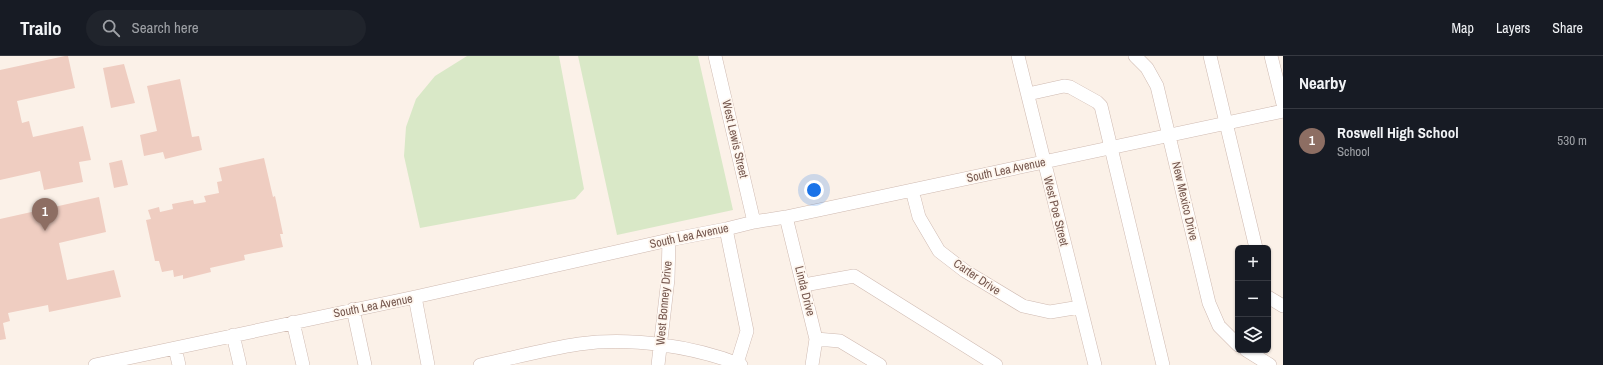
<!DOCTYPE html>
<html lang="en">
<head>
<meta charset="utf-8">
<style>
  :root { --surface:#171b24; --page:#20242c; --text:#f1f3f6; --muted:#9ea1a6; --line:#363941; --accent:#de6154 }
  body { margin:0; font-family:"Archivo Narrow",sans-serif; background:var(--page); color:var(--text) }
  .controls { position:absolute; right:12px; bottom:12px; display:grid; overflow:hidden; border-radius:6px; box-shadow:0 1px 3px #0004 }
  .controls button { width:36px; height:36px; display:grid; place-items:center; padding:0; border:0; border-bottom:1px solid var(--line); background:var(--surface); color:var(--text); font:20px sans-serif }
  .you { position:absolute; left:814px; top:134px; width:14px; height:14px; margin:-10px; border:3px solid #fff; border-radius:50%; background:#1a73e8; box-shadow:0 0 0 6px #1a73e833 }
  .badge { display:grid; place-items:center; width:26px; height:26px; border-radius:50%; background:var(--accent); color:#fff; font-size:13px; font-weight:700 }
  .pin { position:absolute; translate:-50% -33px; filter:drop-shadow(0 1px 2px #0008) }
  .pin::after { content:''; position:absolute; top:21px; width:14px; height:12px; background:inherit; clip-path:polygon(0 0,100% 0,50% 100%) }
  .list { margin:0; padding:0; list-style:none }
  h2 { display:flex; justify-content:space-between; align-items:center; height:52px; margin:0; padding:0 16px; font-size:17px }
  h2 small { font-size:13px; font-weight:400; color:var(--muted) }
  .list li { display:grid; grid-template-columns:26px 1fr auto; gap:12px; align-items:center; box-sizing:border-box; height:64px; padding:0 16px; border-top:1px solid var(--line) }
  .list b { display:block; font-size:15px; white-space:nowrap }
  .list p { margin:0; font-size:13px; white-space:nowrap; color:var(--muted) }
  .list em { font-size:13px; font-style:normal; color:var(--muted) }
  .icon { flex:none; width:22px; height:22px; fill:none; stroke:currentColor; stroke-width:2; stroke-linecap:round; stroke-linejoin:round }
  .map { position:relative; flex:none; width:1283px; height:309px; overflow:hidden }
  header { display:flex; align-items:center; gap:24px; box-sizing:border-box; height:56px; padding:0 20px; background:var(--surface); border-bottom:1px solid var(--line) }
  header strong { font-size:19px }
  nav { display:flex; gap:22px; margin-inline-start:auto; font-size:14px }
  .search { width:280px; height:36px; background:var(--page); display:flex; align-items:center; gap:10px; box-sizing:border-box; padding:0 14px; border-radius:22px; color:var(--muted); font-size:15px }
  main { display:flex }
  aside { flex:1; background:var(--surface) }
  .map>svg:first-child { display:block }
  .pitch { fill:#d9e8c7 }
  .building { fill:#efcdc1 }
  .lines { fill:none; stroke-linecap:round; stroke-linejoin:round }
  .minor-casing { stroke:#cfbab1; stroke-width:14 }
  .minor { stroke:#fff; stroke-width:13 }
  .labels { text-anchor:middle; dominant-baseline:central; stroke-width:3.5; stroke-linejoin:round; paint-order:stroke }
  .street-label { font-size:12px; fill:#74564d; stroke:#fef6ee }
</style>
</head>
<body>
<header>
<strong>Trailo</strong>
<div class="search"><svg class="icon" aria-label="search" viewBox="0 0 24 24"><circle cx="10" cy="10" r="6"/><path d="M15 15l6 6"/></svg>Search here</div>
<nav><a>Map</a><a>Layers</a><a>Share</a></nav>
</header>
<main>
<div class="map">
<svg width="1283" height="309" viewBox="0 0 1283 309">
  <rect width="100%" height="100%" fill="#fbf1e8"/>
  <path class="pitch" d="M467,0H559L584,133L575,143L420,172L404,100L406,71L416,43L435,20Z
    M578,0H698L733,154L617,179Z"/>
  <path class="building" d="M65,0H68L75,32L17,45L22,67L29,65L33,81L83,70L91,104L79,106L83,126L44,134L40,115L0,124V14Z
    M124,8L135,47L111,52L103,12Z
    M180,23L192,81L199,80L202,94L165,103L163,96L144,100L140,79L157,75L147,30Z
    M264,102L273,141L275,140L283,178H280L283,191L244,199L245,204L210,212L211,216L183,223V219L174,221L173,214L162,216L159,205H155L146,164L151,163L148,154L159,151L160,156L173,153L172,148L193,144L194,148L206,146L204,140L219,137L217,126L222,125L219,112Z
    M122,104L128,129L114,132L109,107Z
    M99,141L106,176L59,187L67,224L114,214L121,241L49,256L48,249L8,257L10,265L3,267L6,283L0,284V163Z"/>
  <g class="lines">
    <defs>
      <path id="minor" d="M715,0L754,166
        M1018,0L1095,309
        M1135,0L1147,12L1157,30L1209,247L1219,270L1238,289
        M1210,0L1256,192
        M1271,0L1283,48
        M1028,38L1064,30L1070,31L1097,46L1101,50L1163,309
        M912,134L919,161L939,195L965,215L1023,250L1050,256L1080,251
        M786,161L816,283L812,309
        M726,173L747,275L737,307
        M804,229L854,220L996,309
        M415,241L428,309
        M1268,241L1283,250
        M353,253L365,309
        M293,266L303,309
        M233,279L240,309
        M816,283L840,285L880,309
        M175,292L179,309
        M1246,294L1270,309
        M95,309L415,241L669,184L726,173L754,166L786,161L1283,55
        M480,309C513,302 546,293 579,288C631,281 693,290 741,309
        M658,309L668,223L669,184"/>
    </defs>
    <use href="#minor" class="minor-casing"/>
    <use href="#minor" class="minor"/>
  </g>
  <g class="labels">
    <g class="street-label">
      <text transform="translate(735 83) rotate(77)">West Lewis Street</text>
      <text transform="translate(1006 114) rotate(-12)">South Lea Avenue</text>
      <text transform="translate(1185 145) rotate(77)">New Mexico Drive</text>
      <text transform="translate(1056 155) rotate(76)">West Poe Street</text>
      <text transform="translate(689 180) rotate(-12)">South Lea Avenue</text>
      <text transform="translate(977 221) rotate(34)">Carter Drive</text>
      <text transform="translate(805 235) rotate(76)">Linda Drive</text>
      <text transform="translate(664 247) rotate(-85)">West Bonney Drive</text>
      <text transform="translate(373 250) rotate(-11)">South Lea Avenue</text>
    </g>
  </g>
</svg>
<div class="controls">
<button>+</button>
<button>−</button>
<button><svg class="icon" aria-label="layers" viewBox="0 0 24 24"><path d="M12 4l9 5-9 5-9-5zM3 14l9 5 9-5"/></svg></button>
</div>
<div class="you"></div>
<div class="pin badge" style="left:45px;top:175px;background:#8d6e63">1</div>
</div>
<aside>
<h2>Nearby<small></small></h2>
<ul class="list">
<li><span class="badge" style="background:#8d6e63">1</span><div><b>Roswell High School</b><p>School</p></div><em>530 m</em></li>
</ul>
</aside>
</main>
</body>
</html>
